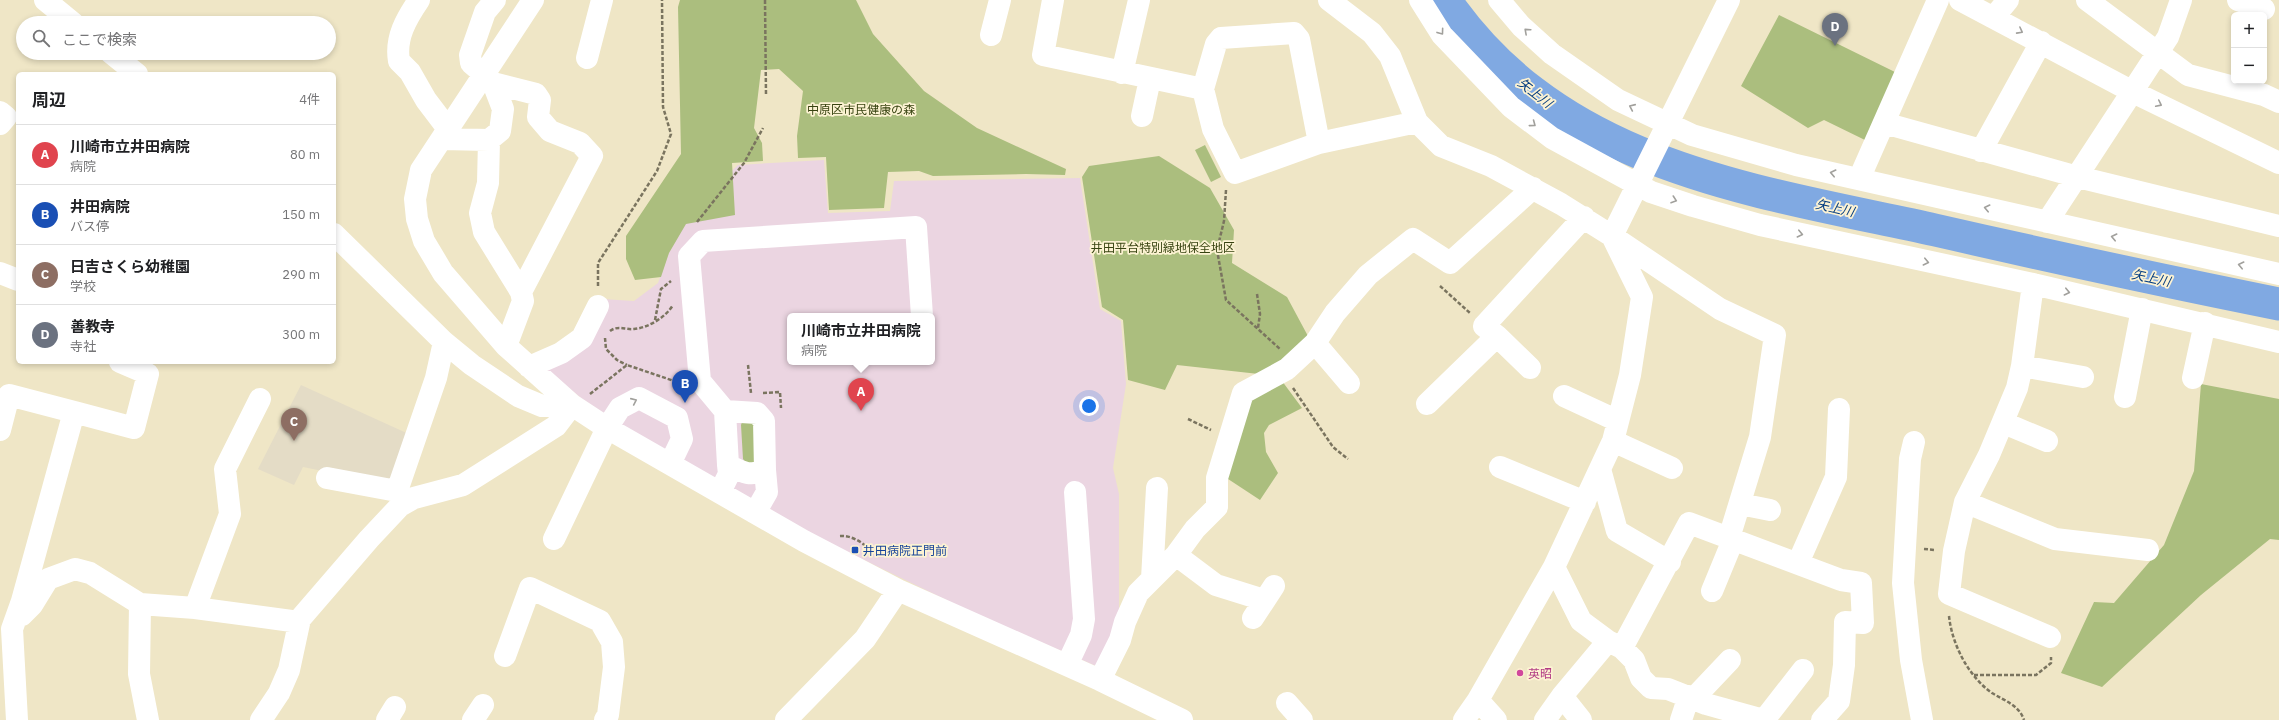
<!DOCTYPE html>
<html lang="ja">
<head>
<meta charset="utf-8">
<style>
  :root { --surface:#fff; --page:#f6f6f6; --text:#202124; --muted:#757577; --line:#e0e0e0; --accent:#a40831 }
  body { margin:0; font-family:"IBM Plex Sans","Noto Sans JP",sans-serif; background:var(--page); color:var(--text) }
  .controls { position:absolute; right:12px; top:12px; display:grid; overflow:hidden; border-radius:6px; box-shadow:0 2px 6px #0003 }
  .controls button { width:36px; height:36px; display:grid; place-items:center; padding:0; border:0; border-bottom:1px solid var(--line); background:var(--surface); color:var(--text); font:20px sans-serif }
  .you { position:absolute; left:1089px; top:406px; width:14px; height:14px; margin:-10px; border:3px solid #fff; border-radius:50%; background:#1a73e8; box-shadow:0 0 0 6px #1a73e833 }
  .badge { display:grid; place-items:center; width:26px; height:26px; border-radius:50%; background:var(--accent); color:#fff; font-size:13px; font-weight:700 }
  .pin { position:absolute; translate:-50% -33px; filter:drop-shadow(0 1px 2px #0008) }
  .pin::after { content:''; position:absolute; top:21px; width:14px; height:12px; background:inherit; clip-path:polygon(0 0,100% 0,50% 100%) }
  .popup { position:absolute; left:787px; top:313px; width:148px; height:52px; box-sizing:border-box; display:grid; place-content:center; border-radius:6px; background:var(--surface); filter:drop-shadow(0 1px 3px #0005); font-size:13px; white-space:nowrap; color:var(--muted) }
  .popup b { font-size:15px; color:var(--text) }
  .popup::after { content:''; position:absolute; left:50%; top:100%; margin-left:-8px; border:8px solid transparent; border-top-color:var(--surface) }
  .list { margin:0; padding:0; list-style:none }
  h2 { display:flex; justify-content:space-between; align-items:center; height:52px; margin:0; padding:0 16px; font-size:17px }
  h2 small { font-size:13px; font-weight:400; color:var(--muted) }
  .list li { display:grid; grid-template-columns:26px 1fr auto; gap:12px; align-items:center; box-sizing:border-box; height:60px; padding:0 16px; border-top:1px solid var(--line) }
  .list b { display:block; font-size:15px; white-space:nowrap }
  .list p { margin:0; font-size:13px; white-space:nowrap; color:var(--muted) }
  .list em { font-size:13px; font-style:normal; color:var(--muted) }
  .icon { flex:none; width:22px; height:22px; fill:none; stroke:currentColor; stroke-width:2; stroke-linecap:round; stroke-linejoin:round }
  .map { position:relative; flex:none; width:2279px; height:720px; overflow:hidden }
  .search { position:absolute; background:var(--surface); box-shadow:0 2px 6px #0003; left:16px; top:16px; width:320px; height:44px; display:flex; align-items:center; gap:10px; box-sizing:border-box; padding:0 14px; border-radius:22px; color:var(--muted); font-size:15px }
  .panel { position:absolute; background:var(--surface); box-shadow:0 2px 6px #0003; left:16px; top:72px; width:320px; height:292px; border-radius:6px }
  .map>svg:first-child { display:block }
  .education { fill:#e4dcc6 }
  .medical { fill:#ebd5e1; fill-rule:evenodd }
  .green { fill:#abbe7e }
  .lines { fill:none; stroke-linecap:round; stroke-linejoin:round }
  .river { stroke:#80a9e2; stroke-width:33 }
  .path { stroke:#7a745f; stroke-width:2.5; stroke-dasharray:4 2; stroke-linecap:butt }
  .minor { stroke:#fff; stroke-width:22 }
  .oneway { stroke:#a1a09c }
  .transit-dot { fill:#1a4fb4; stroke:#fdf3d3; stroke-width:1.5 }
  .hotel-dot { fill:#d1479c; stroke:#fdf3d3; stroke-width:1.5 }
  .labels { text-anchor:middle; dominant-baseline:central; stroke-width:3.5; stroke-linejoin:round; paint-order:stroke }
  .park-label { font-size:12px; fill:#374310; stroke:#fdf3d3 }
  .transit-label { font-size:12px; fill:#164399; stroke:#fdf3d3; text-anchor:start }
  .hotel-label { font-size:12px; fill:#b23c85; stroke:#fdf3d3; text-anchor:start }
  .water-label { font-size:13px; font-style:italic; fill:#053d80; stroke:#fdf3d3 }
</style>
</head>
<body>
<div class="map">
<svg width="2279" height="720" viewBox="0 0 2279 720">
  <rect width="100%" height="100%" fill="#efe6c6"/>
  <path class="education" d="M301,385L411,435L392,485L303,467L294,485L258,469Z"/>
  <path class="medical" d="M824,160L828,213L890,211L894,181L1080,178L1100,309L1121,321L1126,384L1113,468L1119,494V623L1096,666L967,610L825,541L620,424L581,398L542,366L569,354L602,299L634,301L658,283L680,220L738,165ZM790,316H932V362H790Z"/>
  <path class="green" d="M680,0H856L873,34L924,91L977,128L1066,169L1065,175L1026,174L933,176L919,171L888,172L884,208L829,210L826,157L798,158L797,136L803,91L779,69L761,70L754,128L762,143L763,161L732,163L735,215L686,224L669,253L661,277L635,280L626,259V236L681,154L678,7Z
    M1779,15L1897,73L1867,141L1824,120L1808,128L1741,86Z
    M1205,145L1221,177L1211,182L1195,150Z
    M1159,156L1210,188L1234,230L1232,263L1287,297L1309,338L1268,375L1177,365L1165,390L1128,380L1123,320L1102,307L1082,177L1089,166Z
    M1282,381L1302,408L1269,425L1264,433L1266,452L1278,473L1260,500L1225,477L1248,398Z
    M2201,384L2279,399V540L2270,539L2201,595L2102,687L2061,673L2094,602L2114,603L2164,545L2194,471Z
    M743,419L756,421L754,463L747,464L743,459L741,425Z"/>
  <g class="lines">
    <path class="river" d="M1445,0C1560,167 1752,190 1935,230C2049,256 2164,281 2279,304"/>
    <path class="path" d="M765,0L766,95
      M1226,190L1224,221L1217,250L1226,300L1280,349
      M697,222L744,163L763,128
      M598,286V263L657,171L671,134L663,107L662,0
      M1440,286L1470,313
      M1257,294L1260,314L1258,328
      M655,320L661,289L671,281
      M610,331C618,325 625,330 634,329C648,328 666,317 673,305
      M605,338L606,349L617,360L627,365
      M748,365L751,393
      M1293,388L1333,447L1348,459
      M763,393L780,392L781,408
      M590,394L627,365L680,383
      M1188,419L1211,430
      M840,536C851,535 865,543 871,552
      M1924,549L1935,550
      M1949,616C1952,645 1969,677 1992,693C2005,701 2019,705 2024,720
      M1974,675H2036L2051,663V657"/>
    <path class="minor" d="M45,0L73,23
      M419,0C406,19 395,38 399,61L410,72L426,100L448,129
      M533,0L421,170L415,199L417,219L424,241L443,273L506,346L572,405L607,428L804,541L898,590L1100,680L1182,720
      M1053,0L1043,55L1203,89
      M1329,0L1372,33L1390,56L1417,122L1441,146L1491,166L1561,204L1612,236L1642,297L1630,375L1613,441L1554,567L1478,700L1464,720
      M1420,0L1442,35L1511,107L1552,138L1651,192L1693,206L1760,225L2033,284L2279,342
      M1499,0L1521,26L1552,54L1618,100L1692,135L1796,165L2279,274
      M1729,0L1612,236L1720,309L1775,335L1760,437L1729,538
      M1960,0L2133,92L2279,163
      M2087,0L2188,75L2264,95L2279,102
      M2238,0L2264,9
      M1994,17L2008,0
      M991,35L1000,0
      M111,53L137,74
      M587,58L602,0
      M1122,73L1139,0
      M484,74L471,63L470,55L485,12L495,0
      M481,80L536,94L540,100L538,117L550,131L580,143L592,156L521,292L523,301L506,346
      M0,112L6,117L0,124
      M1142,116L1150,79
      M1884,123L2078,177L2279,226
      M442,139L489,140L500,131L503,109L493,83
      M489,140L488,183L480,213L484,232L521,292
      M1319,143L1299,39L1294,33L1221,38L1216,44L1203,89L1213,129L1235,173L1319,143L1417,122
      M1981,151L2041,42
      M1859,179L1938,0
      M2047,222L2168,37L2181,0
      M334,234L444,342L472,365L518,396L542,406L572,405
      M0,273L18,280
      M2033,284L2022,366L2017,388L1989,455L1965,502L1954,551L1949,594L2050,637
      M1497,336L1530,368
      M1315,343L1349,383
      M2022,366L2083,377
      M529,367L561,353L582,338L598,306
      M2193,378L2205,323
      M1564,396L1618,421
      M2125,397L2142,309
      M1427,404L1497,336L1484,326L1584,217
      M725,411L700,381L689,256L703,241L916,227L922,316
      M2004,423L2047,441
      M0,430L9,395L74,412
      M1613,441L1672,468
      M1914,442L1910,459L1903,583L1911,660L1922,720
      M1500,467L1585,502
      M1600,469L1617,531L1670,562
      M327,478L397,491
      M720,492L729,474L728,465L725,411L757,413L764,421L765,470C750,477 742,472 728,465
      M407,502L397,491L436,378L444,342
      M1965,502L2055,539L2148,550
      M1740,504L1770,510
      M755,513L767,492L765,470
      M554,539L607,428L620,408L639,398L677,418L682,439L670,464
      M1176,555L1216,585L1264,600
      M1798,563L1836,477L1839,409
      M1554,567L1581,621L1608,641L1622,648L1689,523L1841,580L1861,583L1863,623L1845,622L1844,665L1839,701L1822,720
      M1152,579L1157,488
      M1712,591L1733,540
      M140,604L139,674L148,720
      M195,608L230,514L225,469L260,399
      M22,615L32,605L48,579L75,569L90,573L140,604L195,608L299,622
      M1253,618L1274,586
      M1622,648L1634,660L1641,678L1651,688L1668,689L1706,704L1764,720
      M505,656L530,588L600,621L612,642L614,667L608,715L605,720
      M1067,665L1081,635L1084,619L1075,492
      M1100,680L1120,640L1125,622L1138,593L1176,555L1195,529L1217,507V478L1243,393L1287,369L1315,343L1335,313L1368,275L1413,239L1450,263L1533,188
      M1562,696L1581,720
      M1694,698L1730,660
      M1478,700L1496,720
      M1287,703L1302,720
      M17,720L12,629L22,601L74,412L134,428L148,374L120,362
      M261,720L279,693L289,670L300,619L369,539L400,506L414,498L463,485L556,426L572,405
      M387,720L395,707
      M473,720L483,705
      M786,720L865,639L898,590
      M1545,720L1562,696L1608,641
      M1681,720L1689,696
      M1764,720L1803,670"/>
  </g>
  <defs><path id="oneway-chevron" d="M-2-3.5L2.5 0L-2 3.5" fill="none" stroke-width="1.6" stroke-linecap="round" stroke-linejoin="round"/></defs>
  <g class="oneway">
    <use href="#oneway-chevron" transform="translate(1527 31) rotate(-138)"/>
    <use href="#oneway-chevron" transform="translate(2020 31) rotate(28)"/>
    <use href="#oneway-chevron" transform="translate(1441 32) rotate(54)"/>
    <use href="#oneway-chevron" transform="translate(2159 104) rotate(26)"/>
    <use href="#oneway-chevron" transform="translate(1632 107) rotate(-156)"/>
    <use href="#oneway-chevron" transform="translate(1533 124) rotate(37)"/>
    <use href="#oneway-chevron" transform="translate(1833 173) rotate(-167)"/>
    <use href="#oneway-chevron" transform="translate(1674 200) rotate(19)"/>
    <use href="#oneway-chevron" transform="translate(1987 208) rotate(-167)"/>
    <use href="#oneway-chevron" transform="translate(1800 234) rotate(13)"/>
    <use href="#oneway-chevron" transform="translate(2114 237) rotate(-167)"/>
    <use href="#oneway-chevron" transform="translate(1926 262) rotate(13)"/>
    <use href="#oneway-chevron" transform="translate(2241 265) rotate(-167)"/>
    <use href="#oneway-chevron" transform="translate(2067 292) rotate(13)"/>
    <use href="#oneway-chevron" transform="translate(634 401) rotate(-24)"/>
  </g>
  <rect class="transit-dot" x="851" y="546" width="8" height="8" rx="2"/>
  <circle class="hotel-dot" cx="1520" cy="673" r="4"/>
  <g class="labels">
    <g class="park-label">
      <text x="861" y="109">中原区市民健康の森</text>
      <text x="1163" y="247">井田平台特別緑地保全地区</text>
    </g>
    <g class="transit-label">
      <text x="863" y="550">井田病院正門前</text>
    </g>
    <g class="hotel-label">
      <text x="1528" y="673">英昭</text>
    </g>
    <g class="water-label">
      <text transform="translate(1535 93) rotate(38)">矢上川</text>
      <text transform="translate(1835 208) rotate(13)">矢上川</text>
      <text transform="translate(2151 278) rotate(12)">矢上川</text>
    </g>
  </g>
</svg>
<div class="controls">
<button>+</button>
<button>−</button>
</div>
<div class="you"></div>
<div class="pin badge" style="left:861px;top:411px;background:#e0444e">A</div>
<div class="popup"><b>川崎市立井田病院</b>病院</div>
<div class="pin badge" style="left:685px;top:403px;background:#1a4fb4">B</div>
<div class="pin badge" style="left:294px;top:441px;background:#8d6e63">C</div>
<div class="pin badge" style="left:1835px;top:46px;background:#6b7280">D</div>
<div class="search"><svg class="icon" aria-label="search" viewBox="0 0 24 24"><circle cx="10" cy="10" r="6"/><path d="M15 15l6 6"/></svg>ここで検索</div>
<section class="panel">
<h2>周辺<small>4件</small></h2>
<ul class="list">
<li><span class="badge" style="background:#e0444e">A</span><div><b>川崎市立井田病院</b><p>病院</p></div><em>80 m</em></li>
<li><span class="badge" style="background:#1a4fb4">B</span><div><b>井田病院</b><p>バス停</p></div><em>150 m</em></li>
<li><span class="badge" style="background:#8d6e63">C</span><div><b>日吉さくら幼稚園</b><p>学校</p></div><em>290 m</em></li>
<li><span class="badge" style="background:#6b7280">D</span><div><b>善教寺</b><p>寺社</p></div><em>300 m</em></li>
</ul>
</section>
</div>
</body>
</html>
